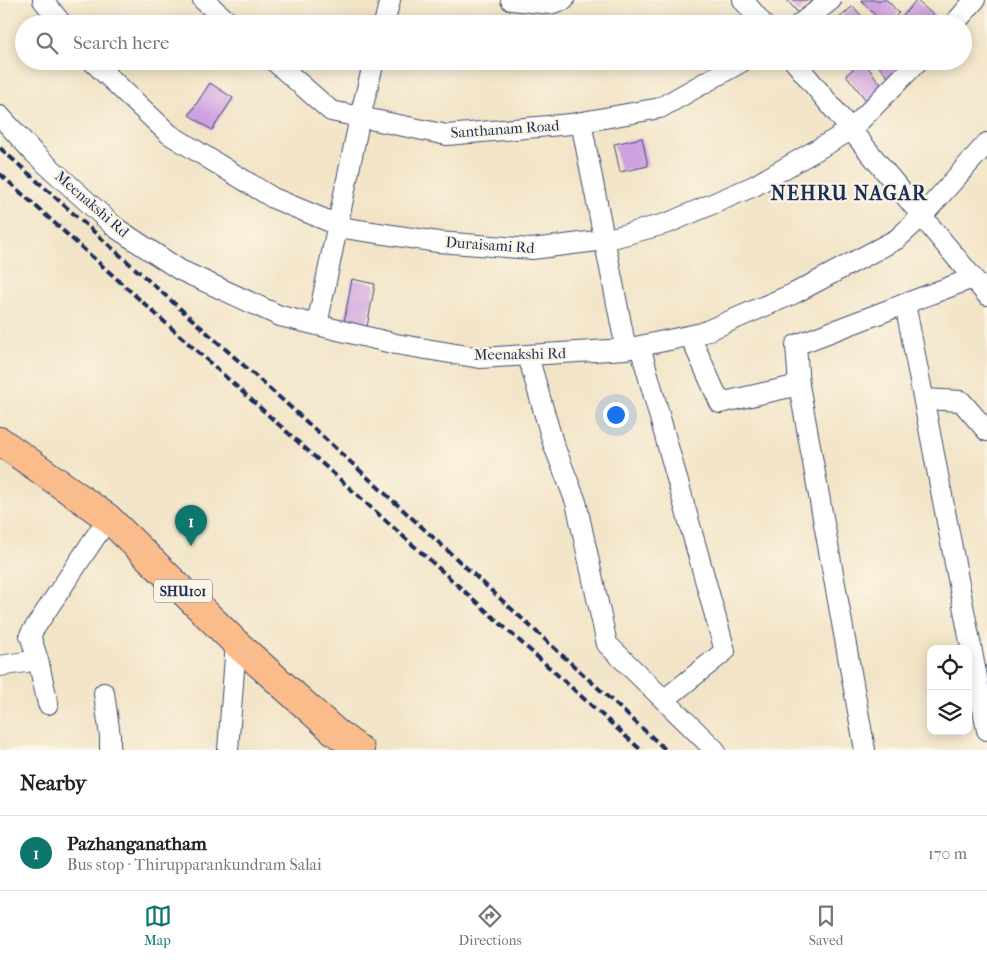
<!DOCTYPE html>
<html lang="en">
<head>
<meta charset="utf-8">
<style>
  :root { --surface:#fff; --page:#f2f2f2; --text:#222; --muted:#767676; --line:#e0e0e0; --accent:#0f766e }
  body { margin:0; font-family:"IM FELL French Canon",serif; background:var(--page); color:var(--text) }
  .controls { position:absolute; right:15px; bottom:15px; display:grid; overflow:hidden; border-radius:10px; box-shadow:0 2px 12px #0003 }
  .controls button { width:45px; height:45px; display:grid; place-items:center; padding:0; border:0; border-bottom:1px solid var(--line); background:var(--surface); color:var(--text); font:25px sans-serif }
  .you { position:absolute; left:615px; top:414px; width:18px; height:18px; margin:-12px; border:4px solid #fff; border-radius:50%; background:#1a73e8; box-shadow:0 0 0 8px #1a73e833 }
  .badge { display:grid; place-items:center; width:32px; height:32px; border-radius:50%; background:var(--accent); color:#fff; font-size:16px; font-weight:700 }
  .pin { position:absolute; translate:-50% -41px; filter:drop-shadow(0 1px 2px #0008) }
  .pin::after { content:''; position:absolute; top:26px; width:18px; height:15px; background:inherit; clip-path:polygon(0 0,100% 0,50% 100%) }
  .list { margin:0; padding:0; list-style:none }
  h2 { display:flex; justify-content:space-between; align-items:center; height:65px; margin:0; padding:0 20px; font-size:21px }
  h2 small { font-size:16px; font-weight:400; color:var(--muted) }
  .list li { display:grid; grid-template-columns:32px 1fr auto; gap:15px; align-items:center; box-sizing:border-box; height:75px; padding:0 20px; border-top:1px solid var(--line) }
  .list b { display:block; font-size:19px; white-space:nowrap }
  .list p { margin:0; font-size:16px; white-space:nowrap; color:var(--muted) }
  .list em { font-size:16px; font-style:normal; color:var(--muted) }
  .icon { flex:none; width:28px; height:28px; fill:none; stroke:currentColor; stroke-width:2; stroke-linecap:round; stroke-linejoin:round }
  .map { position:relative; flex:none; width:987px; height:750px; overflow:hidden }
  .search { position:absolute; background:var(--surface); box-shadow:0 2px 12px #0003; left:15px; right:15px; top:15px; height:55px; display:flex; align-items:center; gap:12px; box-sizing:border-box; padding:0 18px; border-radius:28px; color:var(--muted); font-size:19px }
  .sheet { height:140px; background:var(--surface) }
  nav { display:flex; justify-content:space-around; align-items:center; box-sizing:border-box; height:70px; border-top:1px solid var(--line); background:var(--surface); font-size:14px; color:var(--muted) }
  nav a { display:grid; justify-items:center; gap:2px }
  nav .on { color:var(--accent) }
  .map>svg:first-child { display:block }
  .building { fill:#cea0e0 }
  .lines { fill:none; stroke-linecap:round; stroke-linejoin:round }
  .minor-casing { stroke:#3b4a6e; stroke-width:22 }
  .primary-casing { stroke:#3b4a6e; stroke-width:30 }
  .minor { stroke:#fff; stroke-width:20 }
  .primary { stroke:#fabc8b; stroke-width:28 }
  .rail { stroke:#1b2f5e; stroke-width:4; stroke-dasharray:8 4; stroke-linecap:butt }
  .labels { text-anchor:middle; dominant-baseline:central; stroke-width:4.5; stroke-linejoin:round; paint-order:stroke }
  .shield { fill:#fcf5e5; stroke:#5e6a86; stroke-width:1 }
  .shield-label { font-size:14px; font-weight:bold; fill:#1b2f5e }
  .street-label { font-size:15px; fill:#1b2f5e; stroke:#fcf5e5 }
  .district-label { font-size:20px; font-weight:bold; letter-spacing:1px; fill:#1b2f5e; stroke:#fcf5e5 }
</style>
</head>
<body>
<div class="map">
<svg width="987" height="750" viewBox="0 0 987 750">
  <rect width="100%" height="100%" fill="#fcf5e5"/>
  <filter id="ink" filterUnits="userSpaceOnUse"><feTurbulence type="fractalNoise" baseFrequency=".02" numOctaves="2"/><feDisplacementMap in="SourceGraphic" scale="10" xChannelSelector="R" yChannelSelector="G"/><feConvolveMatrix kernelMatrix="1 2 1 2 8 2 1 2 1" color-interpolation-filters="sRGB"/></filter>
  <filter id="wash" filterUnits="userSpaceOnUse"><feTurbulence type="fractalNoise" baseFrequency=".0096" numOctaves="4" result="noise"/><feDisplacementMap in="SourceGraphic" scale="20" xChannelSelector="R" yChannelSelector="G"/><feGaussianBlur stdDeviation="1.12" result="paint"/><feColorMatrix in="noise" values="0 0 0 0 0 0 0 0 0 0 0 0 0 0 0 0 0 1.4 0 .05"/><feComposite in="paint" operator="in"/></filter>
  <g filter="url(#wash)">
    <rect width="100%" height="100%" fill="#f2e4c7"/>
    <g id="blocks">
      <path class="building" d="M787,0H813L798,13Z
        M861,0H887L899,13L888,24H883Z
        M916,0L942,22L941,24H910L902,17Z
        M853,6L868,24H844L839,18Z
        M411,20L426,23V24H410Z
        M863,61L886,91L869,104L846,75Z
        M874,61H899L905,68L891,81Z
        M210,83L233,98L212,130L189,115Z
        M642,138L648,166L620,172L614,144Z
        M352,279L375,284L367,327L344,322Z"/>
    </g>
  </g>
  <g filter="url(#ink)">
    <use href="#blocks" fill-opacity="0" stroke="#3b4a6e" stroke-width="1"/>
    <g class="lines">
      <defs>
        <path id="minor" d="M43,0L62,24
          M203,0L231,24
          M511,0L550,4L564,0
          M743,0L763,24
          M384,24L390,0
          M800,24L831,0
          M954,24L975,0
          M92,61L169,134L273,198L345,228L438,242L532,249L605,240L668,223L754,186L851,130L918,61
          M274,61L331,111L447,135L571,124L660,108L743,61
          M794,61L987,295
          M0,116L34,153L116,228L180,270L280,316L396,344L480,358L626,349L702,333L795,293L897,239L922,216L987,143
          M581,122L626,349
          M905,303L987,730
          M317,325L360,117L374,61
          M690,336L720,403L799,385L865,750
          M640,346L725,651L664,700
          M528,356L553,443L576,502L607,644L715,750
          M799,385L796,345L973,278
          M924,399L961,401L987,431
          M38,660L30,635L108,518
          M0,666L38,660L48,704
          M104,693L110,736V750
          M228,750L236,643"/>
        <path id="primary" d="M0,441L108,518L236,643L334,731L360,750"/>
      </defs>
      <use href="#minor" class="minor-casing"/>
      <use href="#primary" class="primary-casing"/>
      <use href="#minor" class="minor"/>
      <use href="#primary" class="primary"/>
      <path class="rail" d="M0,148L287,404L666,750
        M0,174L641,750"/>
    </g>
  </g>
  <g class="labels">
    <rect class="shield" x="154" y="579.5" width="58" height="23" rx="4"/>
    <g class="shield-label">
      <text x="183" y="591">SHU101</text>
    </g>
    <g class="street-label">
      <text transform="translate(505 129) rotate(-4)">Santhanam Road</text>
      <text transform="translate(92 204) rotate(41)">Meenakshi Rd</text>
      <text transform="translate(490 245) rotate(4)">Duraisami Rd</text>
      <text transform="translate(520 354) rotate(-1)">Meenakshi Rd</text>
    </g>
    <g class="district-label">
      <text x="849" y="193">NEHRU NAGAR</text>
    </g>
  </g>
</svg>
<div class="controls">
<button><svg class="icon" aria-label="locate" viewBox="0 0 24 24"><circle cx="12" cy="12" r="6"/><path d="M12 2v4M12 18v4M2 12h4M18 12h4"/></svg></button>
<button><svg class="icon" aria-label="layers" viewBox="0 0 24 24"><path d="M12 4l9 5-9 5-9-5zM3 14l9 5 9-5"/></svg></button>
</div>
<div class="you"></div>
<div class="pin badge" style="left:191px;top:546px">1</div>
<div class="search"><svg class="icon" aria-label="search" viewBox="0 0 24 24"><circle cx="10" cy="10" r="6"/><path d="M15 15l6 6"/></svg>Search here</div>
</div>
<section class="sheet">
<h2>Nearby<small></small></h2>
<ul class="list">
<li><span class="badge">1</span><div><b>Pazhanganatham</b><p>Bus stop · Thirupparankundram Salai</p></div><em>170 m</em></li>
</ul>
</section>
<nav>
<a class="on"><svg class="icon" aria-label="map" viewBox="0 0 24 24"><path d="M3 6l6-2 6 2 6-2v14l-6 2-6-2-6 2zM9 4v14M15 6v14"/></svg>Map</a>
<a><svg class="icon" aria-label="directions" viewBox="0 0 24 24"><path d="M12 3l9 9-9 9-9-9zM9 14v-3h6M13 9l2 2-2 2"/></svg>Directions</a>
<a><svg class="icon" aria-label="saved" viewBox="0 0 24 24"><path d="M7 4h10v16l-5-4-5 4z"/></svg>Saved</a>
</nav>
</body>
</html>
